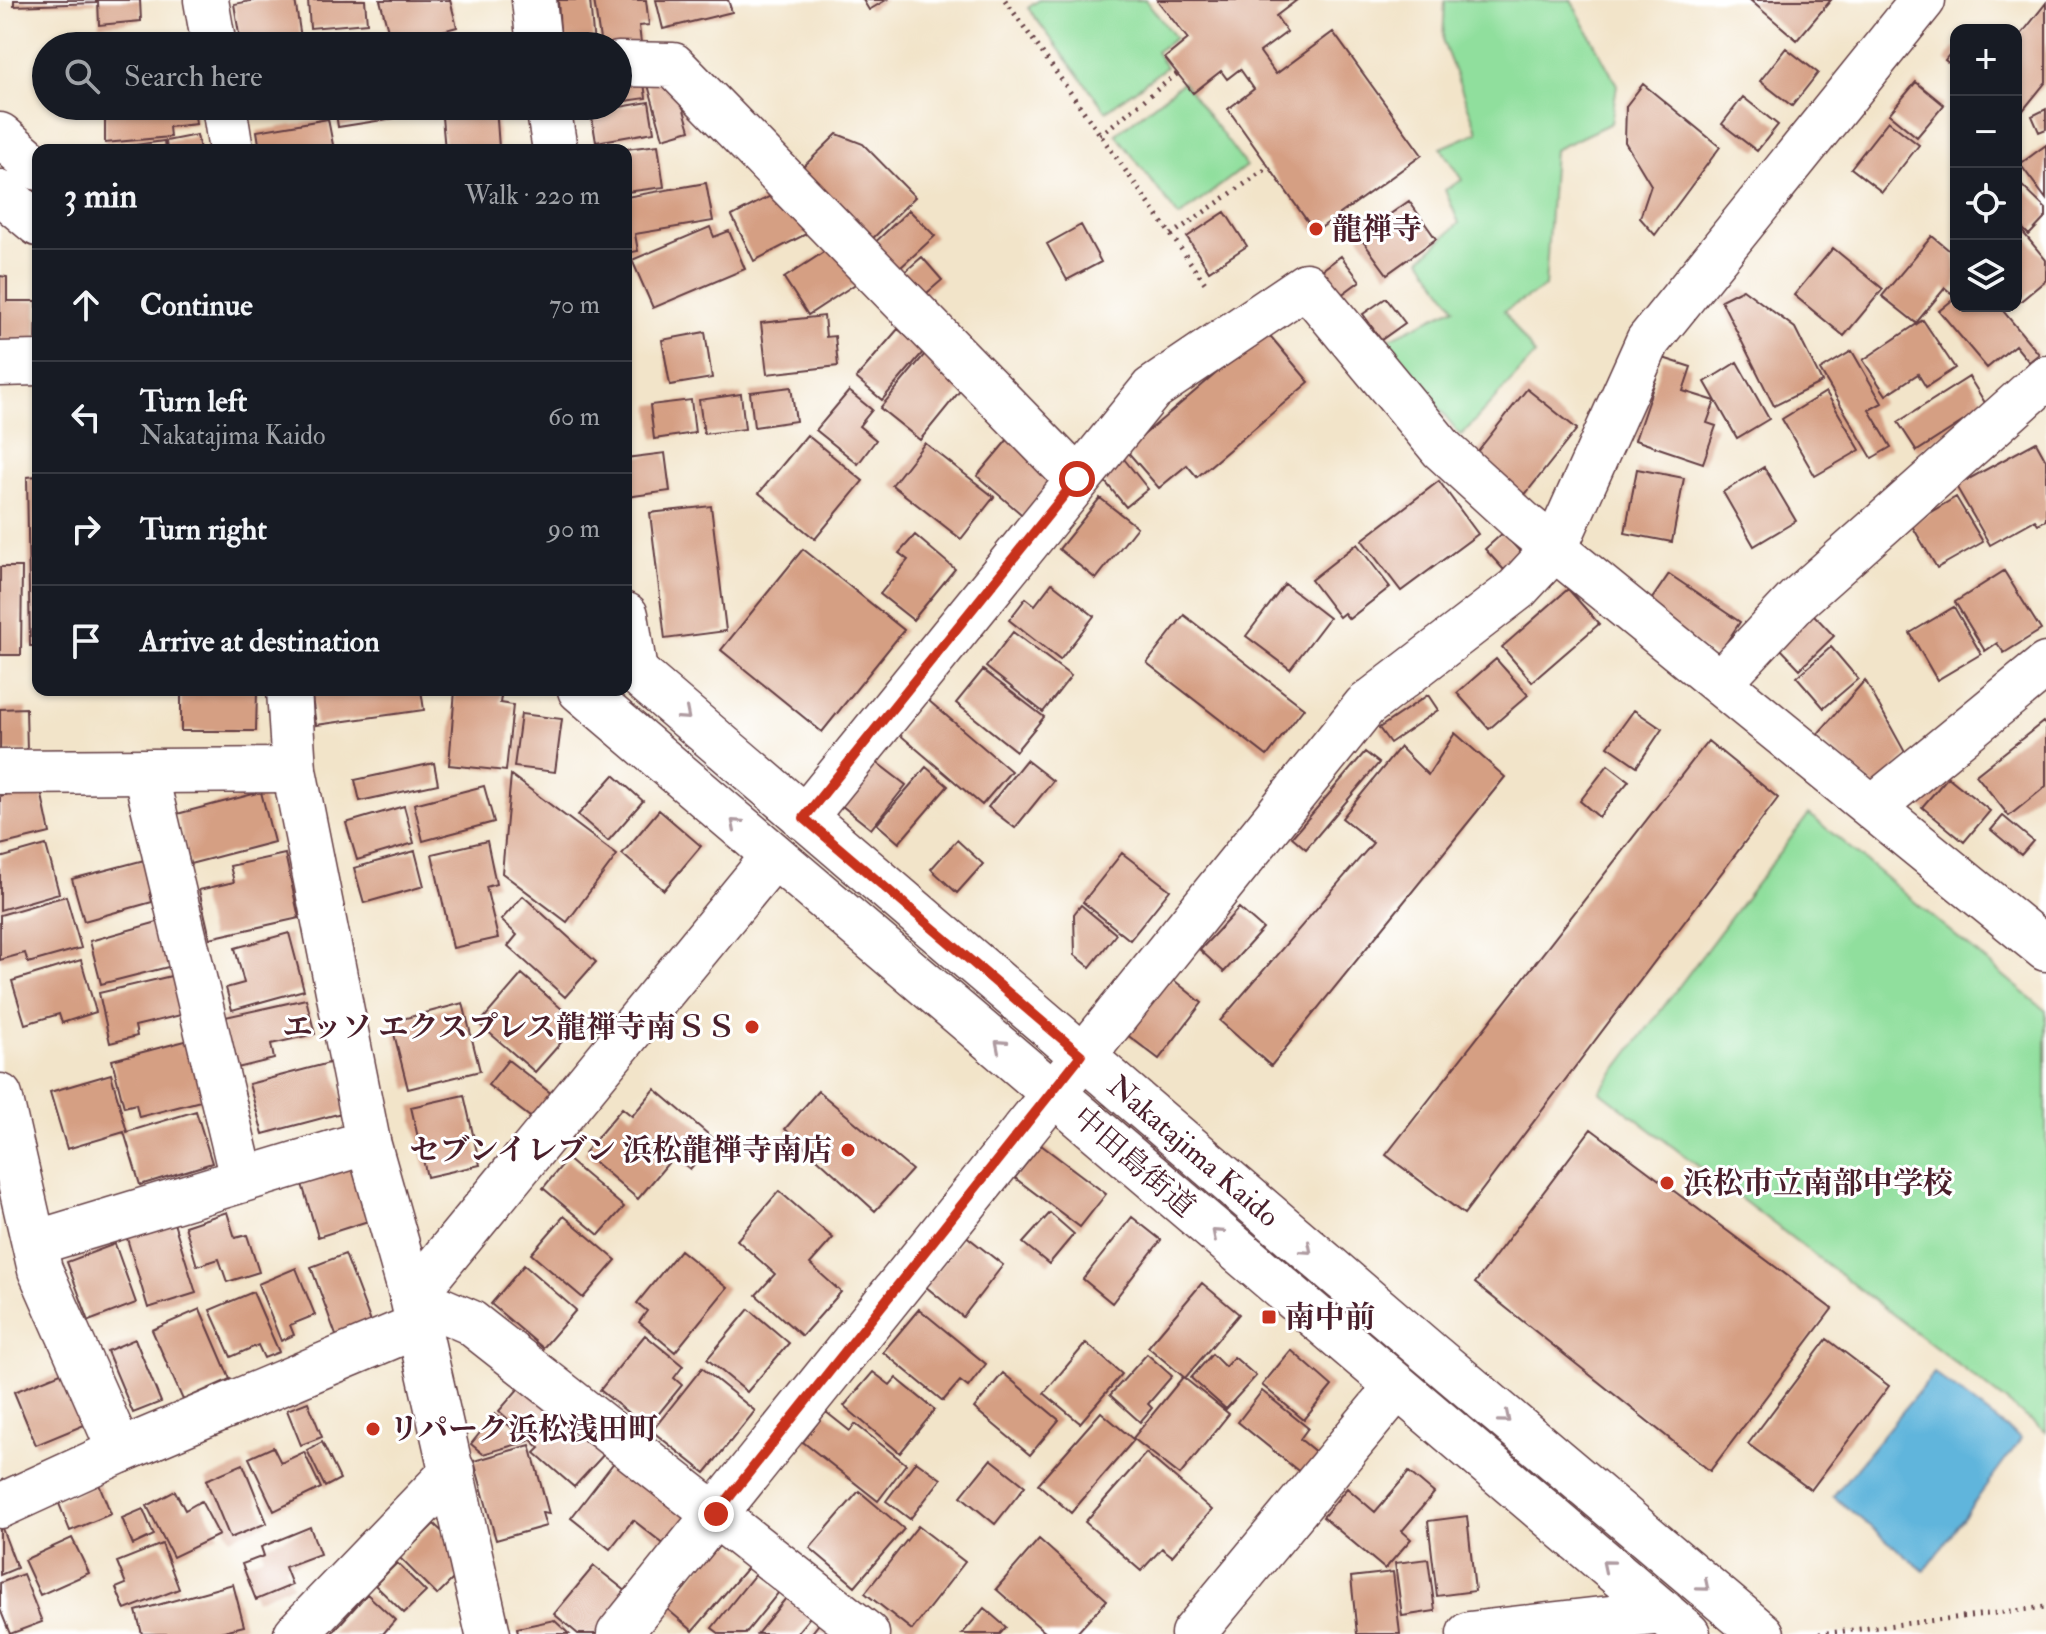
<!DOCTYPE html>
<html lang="en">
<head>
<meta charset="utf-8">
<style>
  :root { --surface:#171b24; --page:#20242c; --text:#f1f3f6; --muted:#9ea1a6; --line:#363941 }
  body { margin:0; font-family:"IM FELL Double Pica","Noto Serif JP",serif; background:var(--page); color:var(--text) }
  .controls { position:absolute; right:24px; top:24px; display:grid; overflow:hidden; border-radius:16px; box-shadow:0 2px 6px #0004 }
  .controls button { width:72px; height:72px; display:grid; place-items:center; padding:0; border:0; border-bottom:2px solid var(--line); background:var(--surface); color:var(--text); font:40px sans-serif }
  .stop { position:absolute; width:24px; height:24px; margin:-18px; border:6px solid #c8321e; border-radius:50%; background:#fff }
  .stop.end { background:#c8321e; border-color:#fff; box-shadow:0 2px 8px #0008 }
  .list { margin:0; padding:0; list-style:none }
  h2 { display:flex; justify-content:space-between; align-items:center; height:104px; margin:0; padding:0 32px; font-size:34px }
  h2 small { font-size:26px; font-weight:400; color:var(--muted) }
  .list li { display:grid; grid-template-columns:52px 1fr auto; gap:24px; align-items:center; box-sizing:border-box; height:112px; padding:0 32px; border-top:2px solid var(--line) }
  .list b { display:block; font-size:30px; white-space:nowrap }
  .list p { margin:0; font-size:26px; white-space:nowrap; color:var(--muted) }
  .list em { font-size:26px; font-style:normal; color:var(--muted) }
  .icon { flex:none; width:44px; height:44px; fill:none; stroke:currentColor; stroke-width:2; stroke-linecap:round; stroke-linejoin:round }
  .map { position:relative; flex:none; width:2046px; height:1634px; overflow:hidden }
  .search { position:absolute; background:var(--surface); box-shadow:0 2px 6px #0004; left:32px; top:32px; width:600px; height:88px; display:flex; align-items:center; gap:20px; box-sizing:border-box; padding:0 28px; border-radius:44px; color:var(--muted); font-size:30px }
  .panel { position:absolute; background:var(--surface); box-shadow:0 2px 6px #0004; left:32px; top:144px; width:600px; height:552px; border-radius:16px }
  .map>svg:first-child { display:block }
  .green { fill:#90df9d; stroke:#6d7f64; stroke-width:2 }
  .water { fill:#60b5dc; stroke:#556a84; stroke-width:2 }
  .building { fill:#d59f83 }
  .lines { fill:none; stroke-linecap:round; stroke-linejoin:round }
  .minor-casing { stroke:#633d43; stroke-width:47 }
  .path { stroke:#633d43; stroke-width:5; stroke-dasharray:2 6; stroke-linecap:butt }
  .minor { stroke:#fff; stroke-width:44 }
  .oneway { stroke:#ae9aa0 }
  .route { stroke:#c8321e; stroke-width:10 }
  .poi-dot { fill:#c8321e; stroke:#fff; stroke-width:3 }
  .labels { text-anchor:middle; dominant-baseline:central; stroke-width:6; stroke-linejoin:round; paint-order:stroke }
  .poi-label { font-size:30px; font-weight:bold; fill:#4a1f2b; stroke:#fff; text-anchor:start }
  .street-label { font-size:30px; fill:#4a1f2b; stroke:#fff }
</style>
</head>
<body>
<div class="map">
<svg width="2046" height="1634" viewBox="0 0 2046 1634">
  <rect width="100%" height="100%" fill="#fff"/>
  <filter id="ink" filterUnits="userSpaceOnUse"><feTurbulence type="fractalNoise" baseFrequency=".0125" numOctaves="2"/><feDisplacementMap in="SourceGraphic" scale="16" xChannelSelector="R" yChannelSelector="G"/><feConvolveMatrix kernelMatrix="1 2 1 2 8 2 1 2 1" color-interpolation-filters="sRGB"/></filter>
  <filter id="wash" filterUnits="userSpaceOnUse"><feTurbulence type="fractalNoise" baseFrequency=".006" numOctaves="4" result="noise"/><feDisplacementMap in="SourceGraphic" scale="32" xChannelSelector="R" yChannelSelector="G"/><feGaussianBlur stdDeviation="1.8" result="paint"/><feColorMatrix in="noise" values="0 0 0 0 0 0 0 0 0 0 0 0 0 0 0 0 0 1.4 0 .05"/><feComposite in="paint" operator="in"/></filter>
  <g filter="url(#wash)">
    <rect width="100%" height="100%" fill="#f2e4c9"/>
    <path class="green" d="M1039,0H1146L1175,38L1156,52L1166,67L1106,111L1028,8Z
      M1445,0H1571L1617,85L1611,123L1554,150L1545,287L1504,311L1535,355L1461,436L1386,340L1455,307L1421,259L1459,223L1445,190L1462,180L1441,148L1478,132L1443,42Z
      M1183,82L1246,166L1179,217L1116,134Z
      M1809,814L2046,1011V1432L1600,1091Z"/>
    <path class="water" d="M1934,1373L2021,1439L1924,1571L1833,1496Z"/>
    <g id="blocks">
      <path class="building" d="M14,0H96V3L14,6Z
        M98,0H140L141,21L99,25Z
        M256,0H295L302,44L241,46L234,4Z
        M308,0H365L367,23L310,28Z
        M380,0H450L457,27L392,45Z
        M558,0H590L594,46H561Z
        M594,0H646L649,25L639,26L641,43L601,46Z
        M656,0H728L732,12L663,29Z
        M863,0H886L869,10Z
        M1157,0H1297L1276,16L1287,32L1260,52L1276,74L1333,32L1422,155L1315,232L1228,109L1254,89L1240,69L1227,79L1221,71L1193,93L1165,58L1188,39Z
        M1750,0H1831L1797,40Z
        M2046,3V82L2016,119V41Z
        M1956,46V69L1945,60Z
        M1786,48L1818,73L1792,106L1760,81Z
        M642,67L646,98L618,102V70Z
        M672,70L690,130L663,138L646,78Z
        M1916,82L1944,105L1917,137L1889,114Z
        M1643,84L1720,147L1655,235L1640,218L1651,185L1625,142L1626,106Z
        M1743,97L1778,125L1757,151L1722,124Z
        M649,102L654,132L596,142L591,112Z
        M132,106H194L196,124L169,127L170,137L105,143V111L130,110Z
        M335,106H400L402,117L338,127Z
        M441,106H496L499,148L445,150Z
        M2046,109V129L2039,132L2032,116Z
        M328,119L334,150H260L257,131Z
        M1888,121L1919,145L1882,192L1851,168Z
        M837,134L863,144L915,197L868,243L798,172Z
        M197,135L200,150H167L166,141Z
        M164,141L165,150H121V147Z
        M658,145L664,187L626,192V149Z
        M2046,145V199L2020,164Z
        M2016,180L2046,209V217L2029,235L2016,222Z
        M706,183L713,221L635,234L638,251L626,253V197Z
        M786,188L808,233L754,261L732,216Z
        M1409,201L1436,239L1387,274L1359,236Z
        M909,210L935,236L889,278L865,252Z
        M1225,212L1247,246L1209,271L1187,237Z
        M2016,224L2046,260V280L2016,305Z
        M1081,225L1101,262L1067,280L1047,244Z
        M710,227L714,237L729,231L745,269L653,308L632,260Z
        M1932,236L1956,256V286L1951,293L1945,288L1916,323L1882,296Z
        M836,244L860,281L808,315L784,278Z
        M1833,248L1883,289L1844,336L1794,295Z
        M1341,256L1360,281L1337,298L1318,273Z
        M922,257L942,280L913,305L893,282Z
        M0,276L7,277V301H37L36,351L0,350Z
        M1743,289L1795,328L1822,382L1774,406L1721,300Z
        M1956,297V306H1999L2039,354L2029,362L2015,345L1987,368L1939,311Z
        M1386,298L1405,323L1381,340L1363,314Z
        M824,316L826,337L835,336L838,366L767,374L761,323Z
        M1923,320L1955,368L1926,387L1918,374L1886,395L1863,360Z
        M898,329L924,351L882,400L856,378Z
        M1266,331L1309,382L1197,477L1187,465L1159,488L1126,450Z
        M705,332L712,378L670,385L662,340Z
        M1852,351L1882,403L1869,410L1891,447L1872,458L1820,370Z
        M925,354L964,386L920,440L880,408Z
        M1663,358L1691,367L1683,391L1715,401L1707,423L1716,426L1703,463L1635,440Z
        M1737,362L1769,419L1737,438L1705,382Z
        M1969,377L1987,406L1917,451L1898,422Z
        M791,387L796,421L754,427L750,392Z
        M1527,389L1577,429L1519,502L1469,462Z
        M849,391L872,410L859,426L876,440L858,464L816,430Z
        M1826,392L1860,450L1815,476L1782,419Z
        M741,394L745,429L704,434L699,400Z
        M691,400L695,433L654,439L650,405Z
        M1014,432L1065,474L1027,519L977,476Z
        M807,435L863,481L815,539L759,493Z
        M2036,442L2046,460V520L2038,524L2035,520L1990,545L1956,486Z
        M925,443L994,497L961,539L892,485Z
        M665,453L670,491L626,497V458Z
        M1120,454L1148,489L1126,507L1097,472Z
        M1764,467L1796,521L1754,546L1723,492Z
        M1637,469L1684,478L1672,542L1625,533Z
        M38,476V646H30L27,477Z
        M1439,481L1478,534L1401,591L1362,540Z
        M1956,497L1983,542L1937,568L1911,524Z
        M1100,498L1137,527L1096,579L1059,549Z
        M711,506L726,631L665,639L650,513Z
        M1503,533L1522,554L1504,570L1485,549Z
        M915,535L955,569L913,620L880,594L908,560L899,553Z
        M1357,544L1390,587L1349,619L1344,613L1339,617L1311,580Z
        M803,549L904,630L822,732L721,650Z
        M0,567H22L21,655H0Z
        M2004,571L2041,630L2004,653L1997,643L1985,651L1955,602Z
        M1669,574L1740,622L1716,658L1645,609Z
        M1052,583L1094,616L1060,660L1009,620L1026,598L1035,605Z
        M1285,584L1329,618L1290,669L1246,636Z
        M1568,589L1599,624L1532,682L1502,647Z
        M1954,607L1981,654L1937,680L1910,633Z
        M1813,614L1834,636L1800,669L1779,647Z
        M1184,615L1304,708L1267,756L1147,663Z
        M1013,632L1071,676L1043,712L986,667Z
        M1831,647L1858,679L1824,708L1797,677Z
        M1496,659L1528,695L1489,729L1457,693Z
        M983,670L1044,717L1016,751L956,703Z
        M1865,680L1907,756L1877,789L1816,736Z
        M181,690H257L256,731H181Z
        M311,690H421L424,710L316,725Z
        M455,690H502L500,703L513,705L506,771L449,765Z
        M1428,695L1438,710L1390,743L1379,728Z
        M928,700L1011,771L982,805L899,734Z
        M26,708L27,751L0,752V709Z
        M1634,710L1662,729L1637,766L1608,746Z
        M521,714L562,719L555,772L514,767Z
        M2043,722L2046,726V786L2009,816L1976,775Z
        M1455,733L1505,777L1271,1066L1220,1021L1373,843L1342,818L1400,747L1428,775Z
        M1708,741L1778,798L1464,1214L1386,1155Z
        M1365,752L1379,763L1306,849L1292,837Z
        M871,758L906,785L871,829L836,801Z
        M1026,760L1053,781L1015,828L988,807Z
        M434,763L438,784L360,801L355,780Z
        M1608,765L1629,781L1599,817L1580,801Z
        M926,767L948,786L899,843L877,824Z
        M511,775L617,855L567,922L502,873Z
        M614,775L643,801L608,841L578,815Z
        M1948,777L1990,811L1964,842L1922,807Z
        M40,786L50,833L0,845V796Z
        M484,786L494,822L423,841L414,804Z
        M261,792L274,842L190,864L177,814Z
        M404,806L414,843L357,860L346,823Z
        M659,810L701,846L664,890L622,854Z
        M2003,816L2033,841L2021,855L1991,830Z
        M957,840L983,864L957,893L931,869Z
        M487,841L496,884L486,887L498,938L453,948L432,854Z
        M46,845L59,893L0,910V858Z
        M415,851L424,886L364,903L354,868Z
        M1122,853L1170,890L1130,940L1083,902Z
        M285,854L299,918L210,938L199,890L234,882L230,866Z
        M152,858L160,890L150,893L152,902L84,921L72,879Z
        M66,896L81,948L28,963L25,953L0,960V915Z
        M523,896L596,962L565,997L508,946L517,935L501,920Z
        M1081,905L1116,934L1090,967L1075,955L1074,914Z
        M1239,908L1263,929L1224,972L1200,950Z
        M161,921L172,966L101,984L90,941Z
        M289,933L304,990L232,1010L226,988L244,983L235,948Z
        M81,960L96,1012L62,1023L59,1014L25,1024L12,981Z
        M184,973L193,1012L135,1026L137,1036L110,1043L99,993Z
        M522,974L563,1010L558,1015L573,1029L535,1072L479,1024Z
        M1170,977L1202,1003L1159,1059L1126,1034Z
        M306,999L315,1034L271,1044L274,1059L233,1069L221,1018Z
        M463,1003L480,1071L408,1089L391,1022Z
        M197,1038L212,1098L139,1117L136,1104L124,1107L112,1060Z
        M508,1060L557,1098L538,1123L488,1085Z
        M333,1062L345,1112L263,1134L249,1084Z
        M111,1074L127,1132L196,1111L212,1163L140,1185L124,1132L67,1149L50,1092Z
        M655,1089L715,1140L690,1169L674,1156L638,1199L584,1153L622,1108L632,1116Z
        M818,1091L912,1170L875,1211L785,1129Z
        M464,1095L480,1165L427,1177L411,1107Z
        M1591,1129L1832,1309L1710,1471L1475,1283Z
        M1041,1145L1106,1194L1080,1227L1015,1178Z
        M350,1159L368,1221L318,1237L299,1174Z
        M567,1159L624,1207L599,1235L543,1188Z
        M779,1191L833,1238L810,1264L841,1292L802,1336L756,1295L775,1274L737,1240Z
        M227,1212L235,1238L247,1235L259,1272L227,1282L219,1259L197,1266L185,1226Z
        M1050,1213L1074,1234L1049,1264L1023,1243Z
        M564,1216L616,1260L583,1298L531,1254Z
        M1132,1217L1161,1240L1112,1303L1083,1279Z
        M173,1220L196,1293L148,1308L126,1235Z
        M965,1235L1003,1265L963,1317L925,1286Z
        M115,1244L136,1303L89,1321L67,1262Z
        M680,1250L727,1288L675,1352L639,1322L647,1311L637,1303Z
        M345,1254L372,1325L337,1338L311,1267Z
        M524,1265L576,1310L543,1348L491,1304Z
        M296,1268L315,1315L290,1325L294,1335L281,1341L258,1284Z
        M1202,1283L1239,1314L1185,1378L1148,1347Z
        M253,1292L279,1352L264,1358L258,1345L231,1357L210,1310Z
        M200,1309L230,1379L183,1400L152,1330Z
        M749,1309L789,1343L747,1392L707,1359Z
        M919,1309L986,1364L968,1387L960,1381L943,1401L883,1352Z
        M645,1335L683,1366L674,1378L682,1385L647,1428L600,1390Z
        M135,1339L161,1402L133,1413L107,1351Z
        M1827,1339L1889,1386L1811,1490L1748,1444Z
        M1086,1343L1122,1374L1080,1423L1044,1393Z
        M1291,1350L1332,1386L1304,1420L1262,1385Z
        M1147,1354L1172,1376L1148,1404L1152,1408L1140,1422L1110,1395Z
        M1212,1354L1225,1367L1234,1357L1256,1376L1226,1409L1191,1378Z
        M702,1368L755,1411L705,1473L652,1431Z
        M68,1370L89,1423L36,1445L14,1392Z
        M873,1372L890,1385L896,1378L935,1410L900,1453L844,1406Z
        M1003,1373L1059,1420L1030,1455L974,1408Z
        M1183,1377L1229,1414L1180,1475L1133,1438Z
        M525,1381L606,1452L574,1487L535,1453L540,1448L499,1411Z
        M1262,1391L1308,1428L1300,1439L1323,1458L1307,1478L1238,1422Z
        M308,1402L322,1437L301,1445L287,1410Z
        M826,1412L850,1431L855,1424L906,1464L878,1501L803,1442Z
        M1101,1412L1134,1440L1071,1513L1038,1484Z
        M495,1414L528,1441L483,1454L471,1444Z
        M322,1442L340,1479L325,1487L307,1450Z
        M530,1445L549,1514L542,1513L546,1526L496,1540L474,1461Z
        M273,1447L281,1463L304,1452L321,1488L274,1511L249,1458Z
        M1146,1453L1212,1510L1172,1556L1162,1548L1141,1571L1085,1522Z
        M619,1456L701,1520L675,1553L633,1520L610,1549L571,1518Z
        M991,1459L1025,1486L995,1524L961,1496Z
        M916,1461L941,1479L910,1519L886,1501Z
        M243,1464L267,1523L230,1538L206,1480Z
        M1409,1472L1434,1493L1402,1531L1411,1539L1385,1569L1323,1517L1347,1488L1375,1512Z
        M99,1484L111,1514L70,1531L58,1501Z
        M175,1491L185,1510L201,1501L219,1535L173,1557L147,1506Z
        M859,1491L904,1529L855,1586L810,1548Z
        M143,1509L154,1535L133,1545L122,1518Z
        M1467,1516L1475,1591L1437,1596L1428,1521Z
        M0,1523L17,1568L0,1575Z
        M434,1524L458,1547L466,1566L437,1595L400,1558Z
        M918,1526L965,1562L912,1630L865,1593Z
        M310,1527L320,1554L285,1567L292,1585L256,1600L242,1564L264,1556L261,1547Z
        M72,1538L89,1573L40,1595L24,1560Z
        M725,1539L752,1562L693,1631L666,1608Z
        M1039,1539L1107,1600L1076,1634H1047L996,1589Z
        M162,1544L179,1589L125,1610L116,1588L126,1584L117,1562Z
        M1428,1559L1435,1611L1402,1616L1395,1563Z
        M397,1563L426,1592L404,1613L375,1585Z
        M594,1566L632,1596L601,1634H578L554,1614Z
        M1393,1572L1400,1634H1357L1351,1577Z
        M756,1573L779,1592L745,1634H720L712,1628Z
        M23,1574L42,1622L10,1634L0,1609V1583Z
        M233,1584L244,1626L212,1634H142L136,1611Z
        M367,1594L395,1620L383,1634H331Z
        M786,1598L810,1617L796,1634H757Z
        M984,1608L1006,1627L1000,1634H962Z
        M554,1620L569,1634H518L517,1628Z
        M822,1620L839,1634H811Z"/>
    </g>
  </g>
  <g filter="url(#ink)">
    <use href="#blocks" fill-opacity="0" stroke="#633d43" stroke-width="2"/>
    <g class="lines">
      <defs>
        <g id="minor">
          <path d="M206,0L214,46"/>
          <path d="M534,0L539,46"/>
          <path d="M618,64L673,65L1077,479"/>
          <path d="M224,106L231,150"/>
          <path d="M548,106L555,150"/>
          <path d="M0,135L38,168"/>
          <path d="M0,192L38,224"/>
          <path d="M0,364L38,363"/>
          <path d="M626,615L635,672"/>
          <path id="s1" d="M626,664L1428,1352L1762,1634"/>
          <path d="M1721,681L1797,600L2046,378"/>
          <path d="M289,690L294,770L368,1142L412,1297L488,1634"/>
          <path d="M580,690L1688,1634"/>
          <path d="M0,772L294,770"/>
          <path d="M145,772L242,1179"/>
          <path d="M1874,806L2046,665"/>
          <path d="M804,818L1152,389L1306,285L1442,449L1523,523L2046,949"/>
          <path d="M773,857L412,1297L470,1322L867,1634"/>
          <path d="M0,1096L40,1270L120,1451"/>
          <path d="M35,1243L368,1142"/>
          <path d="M0,1506L120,1451L417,1326"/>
          <path d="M296,1634L453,1471"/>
          <path d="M619,1634L1365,706L1517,589L1555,548L1648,341L1923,0"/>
          <path d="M1193,1634L1397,1387"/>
          <path d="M1469,1634L1663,1612"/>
        </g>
      </defs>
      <use href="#minor" class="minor-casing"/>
      <path class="path" d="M1005,0L1205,283
        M1100,135L1178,73
        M1171,235L1269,167
        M1819,1634L2046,1607"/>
      <use href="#minor" class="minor"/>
    </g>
    <defs><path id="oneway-chevron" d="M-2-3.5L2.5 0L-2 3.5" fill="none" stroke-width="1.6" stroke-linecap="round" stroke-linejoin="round" transform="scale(2)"/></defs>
    <g class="oneway">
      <use href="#oneway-chevron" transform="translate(685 715) rotate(41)"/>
      <use href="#oneway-chevron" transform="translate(736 824) rotate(-139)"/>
      <use href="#oneway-chevron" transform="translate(1000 1045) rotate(-139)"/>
      <use href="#oneway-chevron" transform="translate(1217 1234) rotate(-139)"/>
      <use href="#oneway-chevron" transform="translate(1307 1249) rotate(41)"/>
      <use href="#oneway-chevron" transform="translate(1505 1418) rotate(40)"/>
      <use href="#oneway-chevron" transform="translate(1607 1565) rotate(-140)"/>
      <use href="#oneway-chevron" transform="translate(1704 1586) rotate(40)"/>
    </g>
  </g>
  <g class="lines" filter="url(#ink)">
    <path class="route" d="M716,1514L1081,1055L804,818L1077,479"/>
  </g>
  <g class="poi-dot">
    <circle cx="1316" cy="229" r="8"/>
    <circle cx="752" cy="1027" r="8"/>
    <circle cx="848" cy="1150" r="8"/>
    <circle cx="1667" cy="1183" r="8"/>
    <rect x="1261" y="1309" width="16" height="16" rx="4"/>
    <circle cx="373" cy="1429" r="8"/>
  </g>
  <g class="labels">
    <g class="poi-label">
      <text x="1332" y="229">龍禅寺</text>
      <text x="736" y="1027" text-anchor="end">エッソ エクスプレス龍禅寺南ＳＳ</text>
      <text x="832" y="1150" text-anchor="end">セブンイレブン 浜松龍禅寺南店</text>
      <text x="1683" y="1183">浜松市立南部中学校</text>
      <text x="1285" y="1317">南中前</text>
      <text x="389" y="1429">リパーク浜松浅田町</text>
    </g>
    <g class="street-label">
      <text stroke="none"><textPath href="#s1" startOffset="748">Nakatajima Kaido</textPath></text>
      <text transform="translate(1134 1162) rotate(41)">中田島街道</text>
    </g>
  </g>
</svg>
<div class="controls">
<button>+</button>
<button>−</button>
<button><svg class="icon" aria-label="locate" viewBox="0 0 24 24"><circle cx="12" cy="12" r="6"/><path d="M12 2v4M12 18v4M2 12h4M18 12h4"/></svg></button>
<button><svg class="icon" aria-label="layers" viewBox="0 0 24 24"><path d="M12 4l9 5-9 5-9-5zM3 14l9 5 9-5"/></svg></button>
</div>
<div class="stop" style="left:1077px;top:479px"></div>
<div class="stop end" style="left:716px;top:1514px"></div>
<div class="search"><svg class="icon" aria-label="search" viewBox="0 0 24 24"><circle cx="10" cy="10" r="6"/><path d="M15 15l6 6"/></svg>Search here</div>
<section class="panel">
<h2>3 min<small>Walk · 220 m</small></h2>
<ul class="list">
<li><svg class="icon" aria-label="ahead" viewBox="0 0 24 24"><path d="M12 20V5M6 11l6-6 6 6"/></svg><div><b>Continue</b></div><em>70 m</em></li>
<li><svg class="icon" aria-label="left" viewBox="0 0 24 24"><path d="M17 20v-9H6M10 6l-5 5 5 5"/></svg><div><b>Turn left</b><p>Nakatajima Kaido</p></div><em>60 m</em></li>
<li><svg class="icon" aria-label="right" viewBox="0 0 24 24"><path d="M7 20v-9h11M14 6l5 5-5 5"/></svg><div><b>Turn right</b></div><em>90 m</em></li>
<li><svg class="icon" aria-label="arrive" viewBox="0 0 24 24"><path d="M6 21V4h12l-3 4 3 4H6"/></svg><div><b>Arrive at destination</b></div></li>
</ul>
</section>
</div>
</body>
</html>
